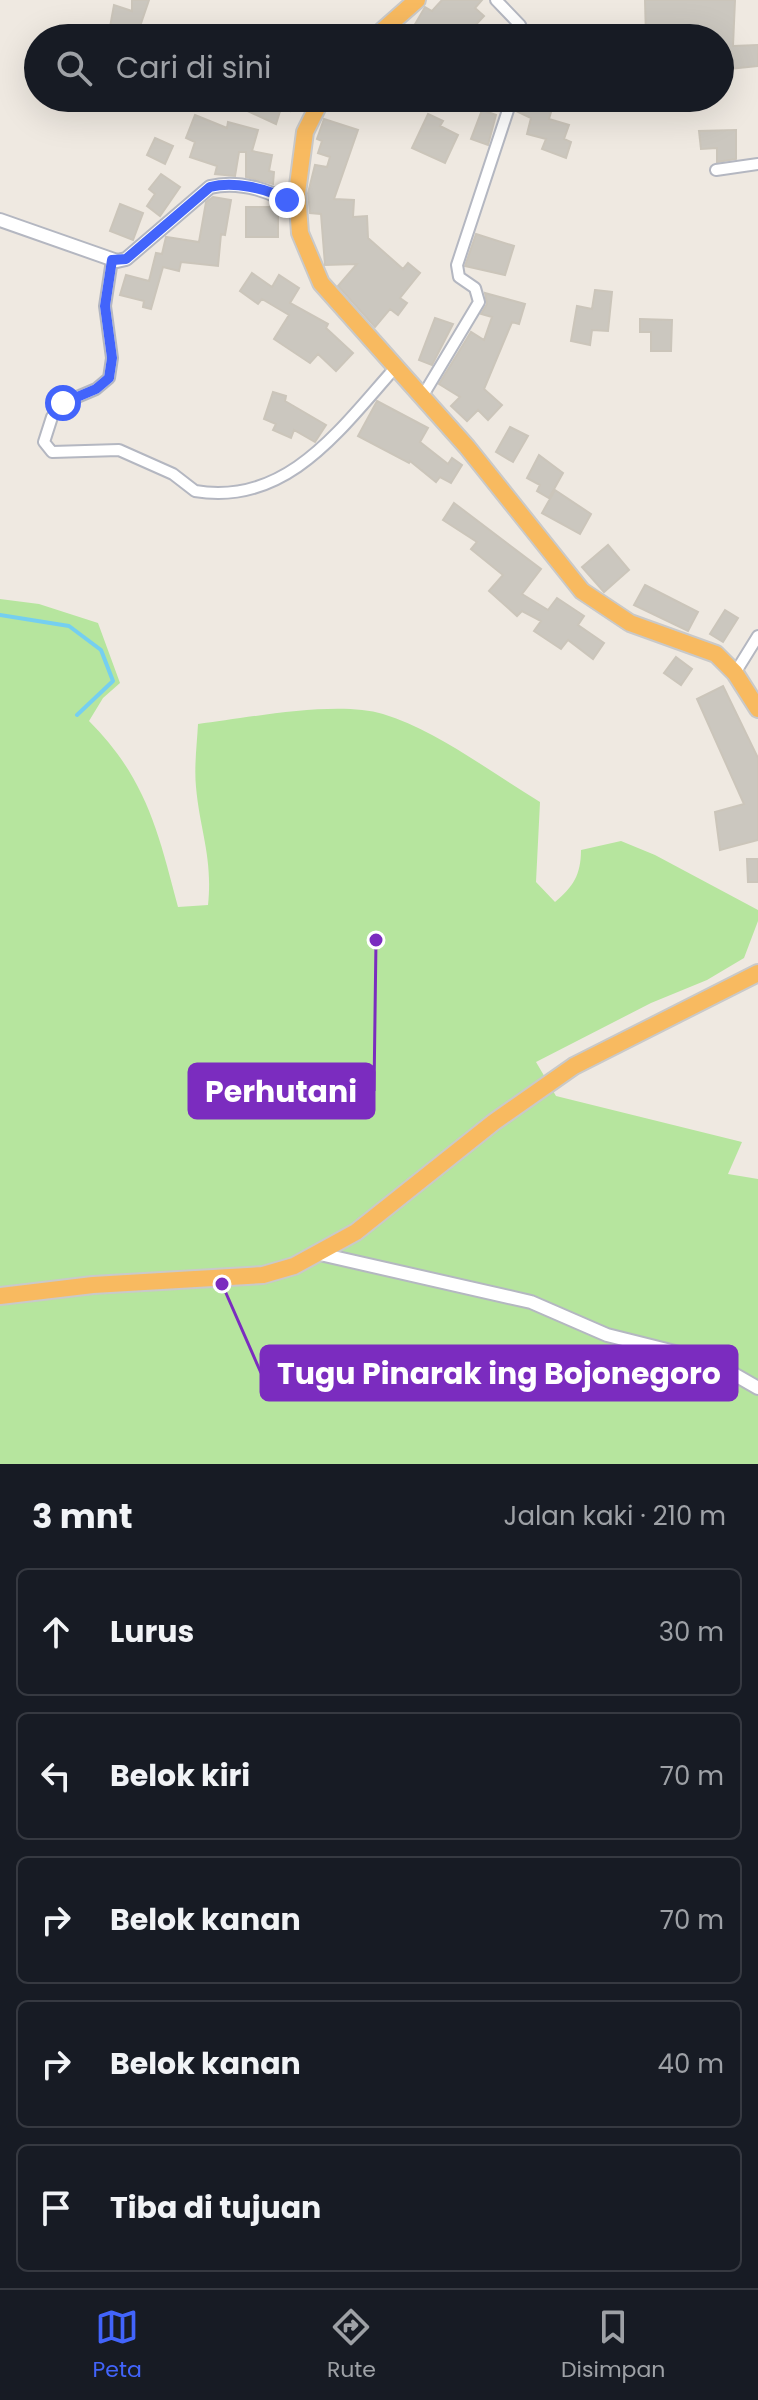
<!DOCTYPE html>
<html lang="id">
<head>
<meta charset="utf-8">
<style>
  :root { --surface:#171b24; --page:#242831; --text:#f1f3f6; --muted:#9ea1a6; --line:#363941; --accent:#4264fb }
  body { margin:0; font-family:Poppins,sans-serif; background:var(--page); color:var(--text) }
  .stop { position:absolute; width:24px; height:24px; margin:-18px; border:6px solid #4264fb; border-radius:50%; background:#fff }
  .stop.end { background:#4264fb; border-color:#fff; box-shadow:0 2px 8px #0008 }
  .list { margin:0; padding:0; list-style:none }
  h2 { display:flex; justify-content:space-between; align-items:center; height:104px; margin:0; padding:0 32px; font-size:34px }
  h2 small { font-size:26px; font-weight:400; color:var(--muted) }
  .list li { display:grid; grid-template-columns:52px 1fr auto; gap:24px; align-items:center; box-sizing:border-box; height:128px; margin:0 16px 16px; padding:0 16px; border:2px solid var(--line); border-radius:12px }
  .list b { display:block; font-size:30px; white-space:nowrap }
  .list em { font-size:26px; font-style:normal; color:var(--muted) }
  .icon { flex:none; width:44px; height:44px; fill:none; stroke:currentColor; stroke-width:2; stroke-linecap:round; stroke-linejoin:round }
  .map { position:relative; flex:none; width:758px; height:1464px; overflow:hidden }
  .search { position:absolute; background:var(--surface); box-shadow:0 8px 32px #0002; left:24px; right:24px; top:24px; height:88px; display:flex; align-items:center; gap:20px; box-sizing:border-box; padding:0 28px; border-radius:44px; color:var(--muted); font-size:30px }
  .sheet { height:824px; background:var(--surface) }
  nav { display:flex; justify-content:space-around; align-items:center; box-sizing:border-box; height:112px; border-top:2px solid var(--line); background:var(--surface); font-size:22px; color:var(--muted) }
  nav a { display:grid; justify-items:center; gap:4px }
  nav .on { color:var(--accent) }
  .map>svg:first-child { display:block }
  .green { fill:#b6e59e }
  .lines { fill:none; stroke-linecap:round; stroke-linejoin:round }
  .stream { stroke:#75cff0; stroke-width:4 }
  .building { fill:#cbc7bf; stroke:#cbc5ba; stroke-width:2 }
  .minor-casing { stroke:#b4b7c1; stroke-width:14 }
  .tertiary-casing { stroke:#b4b7c1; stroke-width:16 }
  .trunk-casing { stroke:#c9c9c9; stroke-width:20 }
  .minor { stroke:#fff; stroke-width:10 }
  .tertiary { stroke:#fff; stroke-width:12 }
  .trunk { stroke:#f8ba60; stroke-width:16 }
  .route { stroke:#4264fb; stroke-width:10 }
  .leader { fill:none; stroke:#7b2cbf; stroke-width:3 }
  .callout-dot { fill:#7b2cbf; stroke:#fff; stroke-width:3 }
  .callout { fill:#7b2cbf; stroke:#7b2cbf; stroke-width:3 }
  .callout-label { font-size:30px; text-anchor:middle; font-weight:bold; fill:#fff }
</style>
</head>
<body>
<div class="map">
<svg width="758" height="1464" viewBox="0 0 758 1464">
  <rect width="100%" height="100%" fill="#efe9e1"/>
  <path class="green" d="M0,599L39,604L98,623L120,683L103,698L89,721C146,778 158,831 178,907L208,905C213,858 200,831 196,787C194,766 197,744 198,724C248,718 336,700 383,714C438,731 490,772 540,802L536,882L555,902C573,887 581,875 581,850L621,841L655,855L758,910V921L744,958L707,980L651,1003L536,1062L556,1096L742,1142L728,1174L758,1179V1464H0Z"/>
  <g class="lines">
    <path class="stream" d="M0,615L69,626L101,650L113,681L77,715"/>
  </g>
  <path class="building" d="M132,0H149L136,38H108L114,5L132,11Z
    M442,0H482L475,8L484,16L469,32L479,38H407L425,7L432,11Z
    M645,0H735L733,46L758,45V66L720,70V38L646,37Z
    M219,98H294L290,111L281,108L276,124Z
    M520,98L553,105L549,119L569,125L564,139L571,142L566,158L542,149L546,139L527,134L531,118L516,111Z
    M482,110L496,115L488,145L471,139Z
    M428,114L443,121L440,126L458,135L445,163L412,148Z
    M195,115L227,128L228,122L258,130L252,151L272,155L269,171L274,172L273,184L246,177V152H239L235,176L215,174L217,166L190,157L195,142L186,138Z
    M324,119L358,130L334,199L354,200L353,217L367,216L368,238L403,269L408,263L420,273L400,298L407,303L398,315L390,309L375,327L338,286L357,264L325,265L321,214L310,213L308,193L315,165L327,167L330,157L318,153L322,141L317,139Z
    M736,130V159L717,162V148L701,149L699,131Z
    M155,138L173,146L165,164L147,155Z
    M161,174L180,187L160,216L147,206L155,194L149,189Z
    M213,197L231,200L225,235L221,234L218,266L181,262L179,271L163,267L151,309L143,307L144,301L120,295L126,275L149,281L156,253L162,254L166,237L199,242L206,202Z
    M120,204L143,213L133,240L110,231Z
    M246,207H278V237H246Z
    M476,234L514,246L505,275L465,266Z
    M252,273L272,287L279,275L299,288L290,303L328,324L326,328L353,353L336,371L318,354L310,363L274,339L289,315L262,299L258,304L240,291Z
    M595,290L612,292L608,331L592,330L590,345L571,341L577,306L592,309Z
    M485,293L525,304L519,324L512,322L484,389L502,405L488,420L478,410L467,421L451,406L460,397L439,384L471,332L484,340L492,317L481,314L487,304Z
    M435,318L453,324L432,365L419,360Z
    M640,319L672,320L671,351H651V332H640Z
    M273,392L286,396L285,401L326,425L315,442L294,430L291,438L273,430L276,424L264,419Z
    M377,401L428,428L420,442L448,464L452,458L462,465L451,483L440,477L436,482L410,461L409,463L358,436Z
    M510,427L528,436L513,462L496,452Z
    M539,455L563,473L549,498L537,491L540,485L527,478Z
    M555,490L591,514L580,534L542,513Z
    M454,503L541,569L522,594L548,610L557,598L584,616L578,625L604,643L593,659L568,640L561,649L534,631L541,621L522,611L517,616L489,591L503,575L471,549L477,542L443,520Z
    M608,545L629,570L604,592L582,567Z
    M645,585L698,612L688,631L634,605Z
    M725,610L738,618L723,642L710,634Z
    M676,657L692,669L681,685L664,673Z
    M723,686L758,758V840L720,850L715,812L744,804L697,699Z
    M747,859H758V882H748Z"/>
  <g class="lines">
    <defs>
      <path id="minor" d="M496,0L520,25L526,38
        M716,170L758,164
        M112,260L105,306L112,358L109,378L96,389L63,403L52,417L44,442L52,452L119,450L173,474L195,491C287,507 341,428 395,368
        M422,397L479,302L475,288L459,277L457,265L512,98
        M735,673L758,636"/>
      <path id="tertiary" d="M0,220L117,261L126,259L210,187C238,180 278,190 298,212
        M320,1254L531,1302L607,1335L711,1361L758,1388"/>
      <path id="trunk" d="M374,38L417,0
        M322,98L305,132L297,193L300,233L321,283L467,447L582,591L630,623L716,654L735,673L758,709
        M0,1296L93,1285L263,1275L294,1266L356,1232L494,1122L574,1066L758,973"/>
    </defs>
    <use href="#minor" class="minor-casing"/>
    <use href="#tertiary" class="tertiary-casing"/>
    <use href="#trunk" class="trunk-casing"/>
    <use href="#minor" class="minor"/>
    <use href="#tertiary" class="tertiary"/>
    <use href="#trunk" class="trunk"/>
  </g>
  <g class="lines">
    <path class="route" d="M63,403L96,389L109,378L112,358L105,306L112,260L126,259L210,187C233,181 267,188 287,200"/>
  </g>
  <path class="leader" d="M376 940L374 1091M222 1284L261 1373"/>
  <g class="callout-dot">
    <circle cx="376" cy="940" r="8"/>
    <circle cx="222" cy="1284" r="8"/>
  </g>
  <g class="callout">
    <rect x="189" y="1064" width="185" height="54" rx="8"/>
    <rect x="261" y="1346" width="476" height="54" rx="8"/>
  </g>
  <g class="callout-label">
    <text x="281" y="1102">Perhutani</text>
    <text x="499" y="1384">Tugu Pinarak ing Bojonegoro</text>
  </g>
</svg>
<div class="stop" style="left:63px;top:403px"></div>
<div class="stop end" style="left:287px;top:200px"></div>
<div class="search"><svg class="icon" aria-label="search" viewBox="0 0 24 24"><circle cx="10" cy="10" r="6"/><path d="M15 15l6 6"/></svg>Cari di sini</div>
</div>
<section class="sheet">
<h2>3 mnt<small>Jalan kaki · 210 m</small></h2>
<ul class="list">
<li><svg class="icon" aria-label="ahead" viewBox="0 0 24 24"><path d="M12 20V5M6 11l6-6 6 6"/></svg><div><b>Lurus</b></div><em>30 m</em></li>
<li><svg class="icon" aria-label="left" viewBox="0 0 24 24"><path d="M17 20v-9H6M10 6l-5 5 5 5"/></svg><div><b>Belok kiri</b></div><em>70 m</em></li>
<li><svg class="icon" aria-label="right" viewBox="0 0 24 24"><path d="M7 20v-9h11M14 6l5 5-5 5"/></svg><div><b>Belok kanan</b></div><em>70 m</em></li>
<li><svg class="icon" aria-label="right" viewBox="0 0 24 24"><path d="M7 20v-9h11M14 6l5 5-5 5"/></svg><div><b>Belok kanan</b></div><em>40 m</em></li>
<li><svg class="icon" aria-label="arrive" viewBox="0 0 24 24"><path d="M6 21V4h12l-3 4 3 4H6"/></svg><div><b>Tiba di tujuan</b></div></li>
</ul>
</section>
<nav>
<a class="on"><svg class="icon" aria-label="map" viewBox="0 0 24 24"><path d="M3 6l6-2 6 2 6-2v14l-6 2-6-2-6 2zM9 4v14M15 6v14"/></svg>Peta</a>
<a><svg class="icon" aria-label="directions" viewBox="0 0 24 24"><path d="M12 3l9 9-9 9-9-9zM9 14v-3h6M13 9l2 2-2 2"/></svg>Rute</a>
<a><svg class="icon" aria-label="saved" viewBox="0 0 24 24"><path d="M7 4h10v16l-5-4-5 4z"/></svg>Disimpan</a>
</nav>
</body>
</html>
